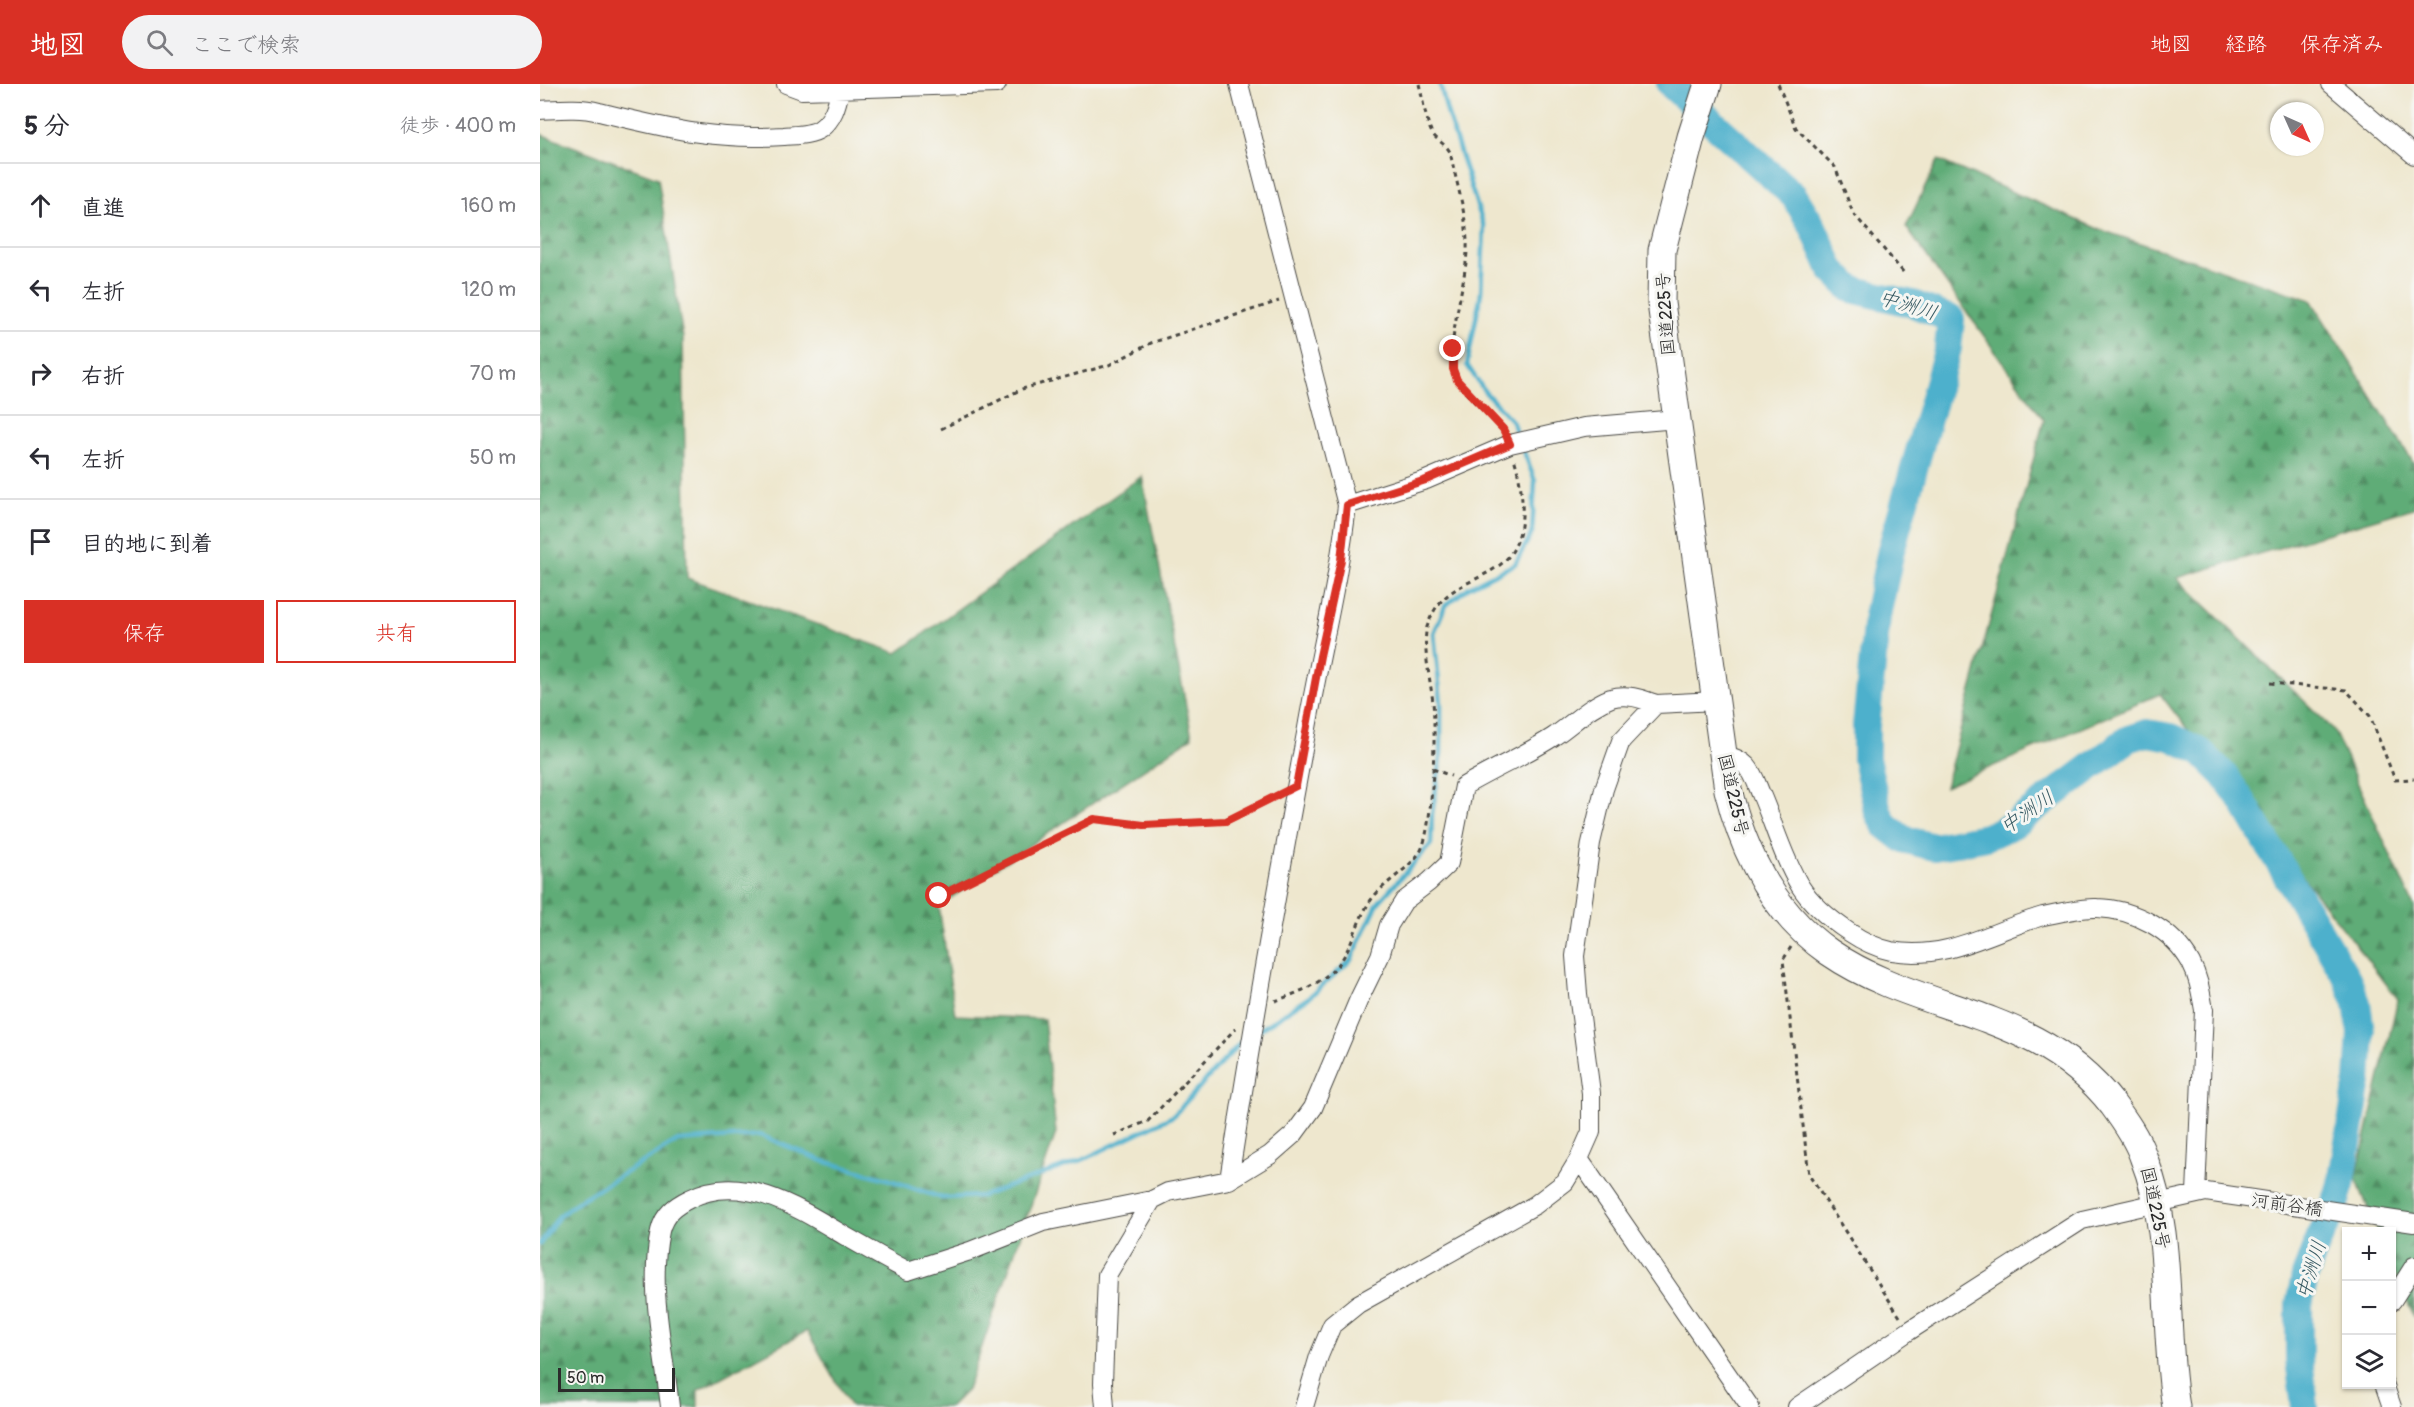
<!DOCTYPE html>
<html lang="ja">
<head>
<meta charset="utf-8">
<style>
  :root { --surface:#fff; --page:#f2f2f3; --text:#2b2b33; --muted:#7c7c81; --line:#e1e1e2; --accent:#d93025 }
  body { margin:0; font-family:Pangolin,"Klee One",sans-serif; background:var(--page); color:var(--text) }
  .controls { position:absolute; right:18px; bottom:18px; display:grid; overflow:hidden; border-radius:0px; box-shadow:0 2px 4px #0004 }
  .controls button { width:54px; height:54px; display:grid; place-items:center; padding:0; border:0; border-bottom:2px solid var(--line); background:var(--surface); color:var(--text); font:30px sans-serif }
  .compass { position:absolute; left:1730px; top:18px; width:54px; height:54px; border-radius:50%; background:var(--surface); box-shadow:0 2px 4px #0004; rotate:135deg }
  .scale { position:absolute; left:18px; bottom:15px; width:117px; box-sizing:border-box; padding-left:6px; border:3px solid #2b2b2b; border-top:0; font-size:16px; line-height:21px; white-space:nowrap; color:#2b2b2b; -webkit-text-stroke:4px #f6f6f2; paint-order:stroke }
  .stop { position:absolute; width:18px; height:18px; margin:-14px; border:4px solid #d93025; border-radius:50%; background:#fff }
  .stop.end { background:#d93025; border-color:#fff; box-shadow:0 2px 6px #0008 }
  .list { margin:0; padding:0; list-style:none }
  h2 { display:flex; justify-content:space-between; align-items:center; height:78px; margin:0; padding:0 24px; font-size:26px }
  h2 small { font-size:20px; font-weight:400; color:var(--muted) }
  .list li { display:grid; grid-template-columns:39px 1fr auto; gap:18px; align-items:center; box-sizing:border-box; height:84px; padding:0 24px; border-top:2px solid var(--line) }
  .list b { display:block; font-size:22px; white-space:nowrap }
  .list em { font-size:20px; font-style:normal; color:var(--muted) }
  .actions { display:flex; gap:12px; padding:18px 24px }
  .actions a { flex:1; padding:14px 0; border:2px solid var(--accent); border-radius:0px; text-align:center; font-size:21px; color:var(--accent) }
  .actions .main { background:var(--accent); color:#fff }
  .icon { flex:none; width:33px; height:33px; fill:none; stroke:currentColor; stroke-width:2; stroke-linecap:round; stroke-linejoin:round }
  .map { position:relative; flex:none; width:1874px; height:1323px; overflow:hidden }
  header { display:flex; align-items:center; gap:36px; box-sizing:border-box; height:84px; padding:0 30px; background:var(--accent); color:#fff }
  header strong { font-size:28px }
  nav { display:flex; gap:33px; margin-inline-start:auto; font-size:21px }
  .search { width:420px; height:54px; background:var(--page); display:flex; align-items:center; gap:15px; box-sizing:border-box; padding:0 21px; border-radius:33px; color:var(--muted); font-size:22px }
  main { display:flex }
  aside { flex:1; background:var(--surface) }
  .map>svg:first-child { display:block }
  .forest { fill:url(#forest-firs); stroke:#456c51; stroke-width:1.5 }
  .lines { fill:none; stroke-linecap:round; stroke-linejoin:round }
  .stream { stroke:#4db0cc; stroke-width:4.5 }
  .river { stroke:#4db0cc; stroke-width:28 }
  .minor-casing { stroke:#484743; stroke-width:20 }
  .highway-casing { stroke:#484743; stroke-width:29 }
  .path { stroke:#484743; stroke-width:3; stroke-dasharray:4.5 4.5; stroke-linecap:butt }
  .minor { stroke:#fff; stroke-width:18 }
  .highway { stroke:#fff; stroke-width:27 }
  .route { stroke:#d93025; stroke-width:8 }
  .labels { text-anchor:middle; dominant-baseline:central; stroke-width:6; stroke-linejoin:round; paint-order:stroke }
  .street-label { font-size:18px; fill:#2b2b2b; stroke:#f6f6f2 }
  .water-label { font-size:20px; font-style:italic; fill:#375a63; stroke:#f6f6f2 }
</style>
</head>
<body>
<header>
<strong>地図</strong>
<div class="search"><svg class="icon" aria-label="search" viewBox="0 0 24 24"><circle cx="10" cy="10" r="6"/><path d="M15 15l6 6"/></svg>ここで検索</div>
<nav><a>地図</a><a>経路</a><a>保存済み</a></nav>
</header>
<main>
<aside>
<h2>5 分<small>徒歩 · 400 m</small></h2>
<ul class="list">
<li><svg class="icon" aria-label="ahead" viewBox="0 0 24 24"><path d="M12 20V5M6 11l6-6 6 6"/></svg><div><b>直進</b></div><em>160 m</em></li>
<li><svg class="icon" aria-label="left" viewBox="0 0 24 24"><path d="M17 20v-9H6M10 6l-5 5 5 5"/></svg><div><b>左折</b></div><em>120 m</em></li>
<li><svg class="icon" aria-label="right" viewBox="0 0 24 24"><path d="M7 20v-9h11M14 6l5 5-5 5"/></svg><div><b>右折</b></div><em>70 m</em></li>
<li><svg class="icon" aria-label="left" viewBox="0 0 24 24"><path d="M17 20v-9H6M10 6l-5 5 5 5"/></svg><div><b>左折</b></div><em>50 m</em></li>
<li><svg class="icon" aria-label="arrive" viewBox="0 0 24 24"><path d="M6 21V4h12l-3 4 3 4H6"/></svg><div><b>目的地に到着</b></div></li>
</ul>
<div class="actions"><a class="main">保存</a><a>共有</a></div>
</aside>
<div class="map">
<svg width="1874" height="1323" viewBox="0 0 1874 1323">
  <defs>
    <pattern id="forest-firs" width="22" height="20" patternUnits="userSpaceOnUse" patternTransform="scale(1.5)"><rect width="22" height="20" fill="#5fac77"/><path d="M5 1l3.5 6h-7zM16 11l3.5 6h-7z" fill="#4f8c62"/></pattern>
  </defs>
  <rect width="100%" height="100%" fill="#f6f6f2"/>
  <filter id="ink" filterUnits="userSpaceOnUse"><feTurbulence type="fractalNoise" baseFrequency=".0167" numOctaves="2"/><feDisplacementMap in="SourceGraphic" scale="12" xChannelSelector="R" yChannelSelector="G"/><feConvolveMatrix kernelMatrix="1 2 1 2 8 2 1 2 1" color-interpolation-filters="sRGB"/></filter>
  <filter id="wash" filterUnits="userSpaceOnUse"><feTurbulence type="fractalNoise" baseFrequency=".008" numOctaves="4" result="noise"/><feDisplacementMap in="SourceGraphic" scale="24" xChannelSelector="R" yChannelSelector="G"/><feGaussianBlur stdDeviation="1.35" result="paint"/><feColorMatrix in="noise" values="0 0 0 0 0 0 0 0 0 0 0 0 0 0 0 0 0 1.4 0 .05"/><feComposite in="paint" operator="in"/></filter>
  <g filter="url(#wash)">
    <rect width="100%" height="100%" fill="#eee7ce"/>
    <path class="forest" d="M0,50L118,94L143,254L147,494L357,569L602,392L652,653L399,822L415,931L504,935L516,1049L427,1306L410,1323H311L267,1247L158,1306V1323H0Z
      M1398,76L1561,146L1771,216L1874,380V424L1637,494L1793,645L1874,823V1233L1852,1183V1148L1837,1147L1816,1094L1858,915L1620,610L1405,703L1504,336L1366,143Z"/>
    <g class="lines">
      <path class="stream" d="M900,0L907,28L944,143L941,209L927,281L945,308L972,337L979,355
        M719,946L768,914L811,876L838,819L891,760L892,730L901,674V619L894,549L905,522L929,503L975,480L992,449L995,397L982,363
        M0,1160L19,1132L40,1116L138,1057L220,1051L283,1077L347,1095L402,1114L442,1112L542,1076L633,1032L701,958L707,954"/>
      <path class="river" d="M1130,0L1254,112L1273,143L1292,186L1311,205L1373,220L1411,235L1408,264L1351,466L1337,532L1326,642V675L1338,728L1345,741L1363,755L1394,763L1446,753L1473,741L1588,655L1607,649L1631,653L1661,668L1684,691L1703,718L1807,894L1817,919L1821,948L1818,997L1801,1100L1792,1130L1777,1159L1765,1192L1759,1221V1275L1765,1323"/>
    </g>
  </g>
  <g filter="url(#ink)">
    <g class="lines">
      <defs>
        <path id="minor" d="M246,0L262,6L457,0
          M1791,0L1874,71
          M0,26C20,25 40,23 59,28C126,44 174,57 244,52C254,51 272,51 280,45C293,36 297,21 300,6
          M807,421L886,396L970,360L1044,343L1137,335
          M1183,670C1192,673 1200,675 1207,682C1214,690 1217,701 1221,710C1234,740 1243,774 1260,802C1272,821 1291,836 1309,848C1321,856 1337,864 1351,867C1408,877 1451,847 1503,832C1517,829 1543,823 1557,824C1594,825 1633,846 1651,879C1659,894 1661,910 1664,926L1656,1109
          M1039,1075L1210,1323
          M689,1096C712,945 739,795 767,644C780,569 799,496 807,421L699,0
          M1852,1217L1874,1182
          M1844,1300L1852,1323
          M130,1323C124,1266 108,1204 120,1147C124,1130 135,1122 149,1115C202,1087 260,1125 305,1152C326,1164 347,1176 368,1187L430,1167L503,1138L612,1116L628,1108L689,1096L730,1071L754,1050L773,1024L819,915L840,872L849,841L864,817L889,798L909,779L924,702C953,685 985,671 1013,653C1033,640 1049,622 1071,614C1087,609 1102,615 1116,620
          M565,1323L563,1299L567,1191L612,1116
          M764,1323L779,1272L792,1241L818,1220L995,1121L1025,1098L1039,1075L1051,1048V1009L1038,910L1035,872L1051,759L1064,705L1081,657L1116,620L1176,617
          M1257,1323L1369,1247L1542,1136L1666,1108L1874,1139"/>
        <path id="highway" d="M1168,0L1151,53L1122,166L1121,219L1188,706C1204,770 1233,829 1289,868C1382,932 1496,922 1573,1021C1584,1036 1597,1054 1603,1072C1635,1152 1622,1240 1636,1323"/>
      </defs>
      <use href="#minor" class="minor-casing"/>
      <use href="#highway" class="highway-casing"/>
      <path class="path" d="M879,0C883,15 885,33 891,47C895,56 905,59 910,68C916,97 926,128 927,158C929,197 902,261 917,294C926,314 949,329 963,345
        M1238,0L1256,44L1295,83L1313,129L1364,189
        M401,345L482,305L569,281L611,259L739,217
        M1730,599L1806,606L1830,632L1855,696L1874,695
        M893,685L911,692
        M399,812L554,735L604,741L685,737L738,711
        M1251,863L1243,876L1269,1091L1360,1233
        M735,917C758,909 786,898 801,877C813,859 818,834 831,816C844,798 867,787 880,768C893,748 896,646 893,619C891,599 882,561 887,543C900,503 927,503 957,483C991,461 984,406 974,374
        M574,1051L608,1037L696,944"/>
      <use href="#minor" class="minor"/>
      <use href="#highway" class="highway"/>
    </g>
  </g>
  <g class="lines" filter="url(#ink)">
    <path class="route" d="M399,812L554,735L604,741L686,737L756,702L780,572L801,476L807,421L886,396L970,360L963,345L917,296L913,285V265"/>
  </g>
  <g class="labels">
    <g class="street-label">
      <text transform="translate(1126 230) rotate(-94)">国道225号</text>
      <text transform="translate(1193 711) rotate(77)">国道225号</text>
      <text transform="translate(1747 1121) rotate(8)">河前谷橋</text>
      <text transform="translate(1615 1124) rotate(78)">国道225号</text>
    </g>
    <g class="water-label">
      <text transform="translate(1368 221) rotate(17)">中洲川</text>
      <text transform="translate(1487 728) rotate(-34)">中洲川</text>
      <text transform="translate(1771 1186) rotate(-73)">中洲川</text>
    </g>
  </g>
</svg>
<div class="controls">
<button>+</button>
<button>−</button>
<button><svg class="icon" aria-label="layers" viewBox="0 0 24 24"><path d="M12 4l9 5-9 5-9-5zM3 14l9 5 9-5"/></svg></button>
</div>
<svg class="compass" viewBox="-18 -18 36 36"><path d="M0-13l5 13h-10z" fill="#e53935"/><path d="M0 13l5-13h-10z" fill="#7c7c81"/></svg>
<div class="scale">50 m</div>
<div class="stop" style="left:399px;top:812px"></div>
<div class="stop end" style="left:913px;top:265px"></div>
</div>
</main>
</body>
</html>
